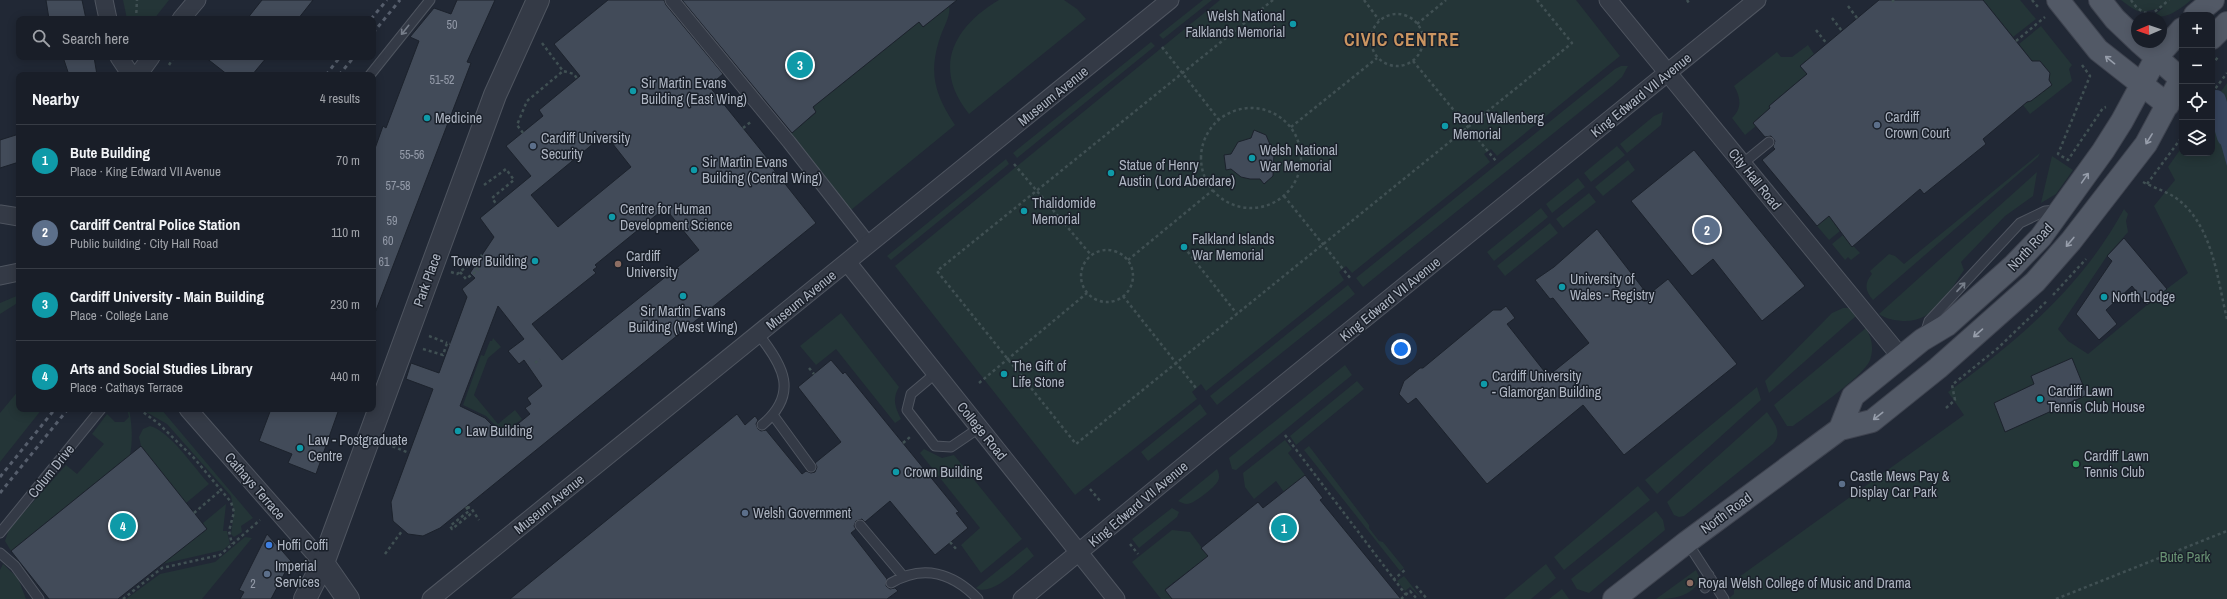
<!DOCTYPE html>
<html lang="en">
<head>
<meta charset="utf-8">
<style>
  :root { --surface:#191e28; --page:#262b34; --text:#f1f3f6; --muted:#9fa2a8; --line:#373c45; --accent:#1a73e8 }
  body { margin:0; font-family:"Archivo Narrow",sans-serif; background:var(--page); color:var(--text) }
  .controls { position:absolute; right:12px; top:12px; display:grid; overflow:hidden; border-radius:8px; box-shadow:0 2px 10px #0003 }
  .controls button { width:36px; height:36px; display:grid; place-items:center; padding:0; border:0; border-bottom:1px solid var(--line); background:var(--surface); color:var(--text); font:20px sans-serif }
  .compass { position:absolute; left:2131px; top:12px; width:36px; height:36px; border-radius:50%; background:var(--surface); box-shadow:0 2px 10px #0003; rotate:268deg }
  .you { position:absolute; left:1401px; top:349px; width:14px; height:14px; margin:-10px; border:3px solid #fff; border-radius:50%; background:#1a73e8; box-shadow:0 0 0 6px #1a73e833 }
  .badge { display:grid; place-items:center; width:26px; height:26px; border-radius:50%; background:var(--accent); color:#fff; font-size:13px; font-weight:700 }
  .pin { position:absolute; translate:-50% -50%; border:2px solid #fff; box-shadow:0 1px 4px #0006 }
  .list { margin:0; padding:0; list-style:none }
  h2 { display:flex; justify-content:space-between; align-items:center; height:52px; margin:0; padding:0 16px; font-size:17px }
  h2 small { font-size:13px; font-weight:400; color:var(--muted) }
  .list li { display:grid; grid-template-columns:26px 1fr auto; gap:12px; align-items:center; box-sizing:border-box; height:72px; padding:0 16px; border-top:1px solid var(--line) }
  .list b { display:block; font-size:15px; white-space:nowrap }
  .list p { margin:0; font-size:13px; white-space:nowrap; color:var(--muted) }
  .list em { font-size:13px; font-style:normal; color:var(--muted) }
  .icon { flex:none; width:22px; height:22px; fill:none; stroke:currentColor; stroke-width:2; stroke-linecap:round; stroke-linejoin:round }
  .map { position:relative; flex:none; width:2227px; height:599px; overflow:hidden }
  .search { position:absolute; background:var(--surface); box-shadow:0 2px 10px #0003; left:16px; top:16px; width:360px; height:44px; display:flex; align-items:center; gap:10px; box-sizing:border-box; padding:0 14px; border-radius:8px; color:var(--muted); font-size:15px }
  .panel { position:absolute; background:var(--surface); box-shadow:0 2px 10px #0003; left:16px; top:72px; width:360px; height:340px; border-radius:8px }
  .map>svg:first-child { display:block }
  .green { fill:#243537 }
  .water { fill:#37455d }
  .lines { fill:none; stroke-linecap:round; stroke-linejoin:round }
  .canal { stroke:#37455d; stroke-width:20 }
  .building { fill:#424b59; stroke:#1c222c; fill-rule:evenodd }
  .service-casing { stroke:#4f5560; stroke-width:11 }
  .pedestrian-casing { stroke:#4f5560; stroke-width:15 }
  .minor-casing { stroke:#4f5560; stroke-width:19 }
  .tertiary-casing { stroke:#4f5560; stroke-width:24 }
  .primary-casing { stroke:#3e434f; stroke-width:24 }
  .path { stroke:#405053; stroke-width:2.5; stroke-dasharray:3 3; stroke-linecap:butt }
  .service { stroke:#343a46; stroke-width:9 }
  .pedestrian { stroke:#343a46; stroke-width:13 }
  .minor { stroke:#343a46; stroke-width:17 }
  .tertiary { stroke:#343a46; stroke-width:22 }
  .primary { stroke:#525966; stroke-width:22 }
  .rail { stroke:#565e6c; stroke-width:3; stroke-dasharray:4 4; stroke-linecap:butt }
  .oneway { stroke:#777e8a }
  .oneway2 { stroke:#979eab }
  .culture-dot { fill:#0f9aa8; stroke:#1a202a; stroke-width:1.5 }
  .service-dot { fill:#5c6f8a; stroke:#1a202a; stroke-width:1.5 }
  .education-dot { fill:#8d6e63; stroke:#1a202a; stroke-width:1.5 }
  .leisure-dot { fill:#2e9e5b; stroke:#1a202a; stroke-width:1.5 }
  .shop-dot { fill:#3f7fe0; stroke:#1a202a; stroke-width:1.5 }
  .labels { text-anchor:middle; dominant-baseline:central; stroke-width:3; stroke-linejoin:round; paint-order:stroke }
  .number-label { font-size:12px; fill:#939aa8 }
  .poi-label { font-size:14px; fill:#aeb5c2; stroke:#1a202a; text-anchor:start }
  .street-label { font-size:14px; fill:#aeb5c2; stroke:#1a202a }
  .park-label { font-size:14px; fill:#689173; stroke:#1a202a }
  .district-label { font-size:18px; font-weight:bold; letter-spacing:1px; fill:#cb9561; stroke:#1a202a }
</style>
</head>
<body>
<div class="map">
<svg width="2227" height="599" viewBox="0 0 2227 599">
  <rect width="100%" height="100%" fill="#212835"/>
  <path class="green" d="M123,0H169L154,19H127Z
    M999,0H1064L1077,9L1086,19L969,114C932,68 953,27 999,0Z
    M1203,0H1212L1163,39L1159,35Z
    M1220,0H1576L1620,56L1497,156L1491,149L1484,154L1490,162L1352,273L1346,266L1339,272L1344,280L1206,391L1201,384L1192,392L1197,399L1075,495L895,266Z
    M1983,0H2020L2036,19L2013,37Z
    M2121,0H2191C2179,10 2169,18 2152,17L2163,8C2138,12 2142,16 2121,0Z
    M949,6C951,14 945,25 942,32C928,70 933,92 955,125L851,210L790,134L816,113L813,107L919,22L923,27Z
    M2041,26L2072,65L2069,69L2072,81L2030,114L2023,105L2052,85L2049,80L2050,73L2040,61H2032L2019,44Z
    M1151,42L1155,46L1017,158L1013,153Z
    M1808,45L1814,54L1800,66L1807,74L1769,106L1770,108L1753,123L1756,126L1745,135L1732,118C1742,109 1741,97 1734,86L1777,52L1781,57H1792Z
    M1621,66H1628L1622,77L1612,86L1363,287L1356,278L1615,69Z
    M2227,83V599H1728L1734,594V581L1739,577L1964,415L1948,392C2018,340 2082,287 2124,209L2128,214L2126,221L2128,232L2107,256L2058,329L2068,341L2088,354L2164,291L2188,273L2154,206L2175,180L2168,167L2182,147V153H2212V104Z
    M1663,112L1661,125L1627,153L1620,144L1654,116Z
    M1617,146L1625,155L1591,182L1584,173Z
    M2040,153L2038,157L1873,300C1865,291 1864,283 1872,274L1870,271L1889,254L1895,256L1904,264Z
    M2052,156L2073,170L2056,194L2041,203Z
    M1006,159L1009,164L891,260L887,256Z
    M1628,160L1635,170L1603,196L1595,187Z
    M2037,172L2033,196L2005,216L1961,262L1964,270C1948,293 1934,323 1902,321C1894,320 1886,319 1879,314Z
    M1578,178L1585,187L1552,213L1546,204Z
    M1589,193L1596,202L1563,228L1556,219Z
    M1541,208L1548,217L1494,261L1487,252Z
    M1829,216L1840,231L1829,240L1817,226Z
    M1550,223L1558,233L1505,276L1497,266Z
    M1843,235L1860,253L1851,260L1848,257L1845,260L1832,244Z
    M1348,285L1355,294L1217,405L1210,396Z
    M19,295V302L0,314V303Z
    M1843,308H1849L1856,316L1769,393L1765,381L1832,313Z
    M841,313L899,387C892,399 895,407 901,419L895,423L836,349L816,365L800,346Z
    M1866,328C1872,339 1874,348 1870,360C1864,376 1809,414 1793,426H1787L1774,405Z
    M493,338L501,347L488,358L474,395L498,424L515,410L522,419L503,433L486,416L463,405L481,355L484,356L490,341H492Z
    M1345,365L1352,375L1236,470L1232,469L1229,458Z
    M1357,381L1364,389L1296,445L1290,436Z
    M1757,387L1761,400L1657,494L1645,480Z
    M19,390V409H42L0,462V413Z
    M1200,404L1207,414L1148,461L1141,452Z
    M127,409H129C132,425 133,439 130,455L11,551L5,541L9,529L66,465L77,474L104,444L92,434L107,414L115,422H124L129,417Z
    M141,409H161L253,518L241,526L242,532L234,537L231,534L234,512L231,496L167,424Z
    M1767,412C1774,423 1783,432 1773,444L1684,516L1679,517L1674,515L1667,502Z
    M150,426C170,431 195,469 209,484L186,503L141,446L139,437L143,429Z
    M1285,440L1292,449L1288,453L1305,475L1284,492L1276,481L1254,499L1245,487L1243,473Z
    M1309,446L1369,525V528L1379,541L1383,542L1404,568L1400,571L1304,450Z
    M924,449L942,458L954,455L1022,539L981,573L961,545L980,528L920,453Z
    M1217,469C1219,473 1220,477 1218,481C1215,487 1194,504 1187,504C1184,504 1181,502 1178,501Z
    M1638,486L1650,500L1564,570L1554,557Z
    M226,504L223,531H227L230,544L223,550L162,564L207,529L203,523Z
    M1172,508L1179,512L1177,517L1139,548L1132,539Z
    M1656,511L1663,520L1665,530L1589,593L1577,589L1571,579Z
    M1172,530L1190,532L1208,556L1165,589L1172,599H1161L1132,562Z
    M245,537L252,538L202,599H126L160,574L215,562Z
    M1027,547L1034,556C1022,565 992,598 976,588Z
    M3,564L18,578L26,599H0V570Z
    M1546,564L1556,578L1531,599H1504Z
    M1696,570L1700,579C1693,597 1672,599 1656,599Z
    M1404,576L1422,599L1410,587L1405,591L1397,581Z
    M1562,589L1569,599H1549Z"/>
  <path class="water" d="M2227,135V166L2220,141Z"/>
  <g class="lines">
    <path class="canal" d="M2216,100L2227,137"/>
  </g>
  <path class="building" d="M46,0H82L86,19H49Z
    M262,0H313L298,19H247Z
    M457,0H495L467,62L471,63L373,318V154L383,126L386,128L419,41L410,37L434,8L451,14Z
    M608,0H664L666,5L723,74L709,86L768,159L767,161L816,223L440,528L423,536L408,534L393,521L391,502L433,389L406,379L411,363L439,373L467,297L462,289L475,278L470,273L494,237L480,218L531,176L506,146L543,116L539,110L580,76L554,44ZM605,134L631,167L558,227L531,195ZM665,208L699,250L562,360L532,324L596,273L593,270L597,267L595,265ZM498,306L524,339L508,351L519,364L524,360L542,386L527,398L531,404L525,408L530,414L503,436L485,418L460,406Z
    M682,0H957L923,27L919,22L813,107L816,112L792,133Z
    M1879,0H1983L2032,61H2040L2050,73L2049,80L2052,85L2031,101L2027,102L1983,139L1986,144L1924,194L1920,189L1852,247L1829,216L1817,226L1762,160L1775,149L1773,147L1775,141L1771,136L1765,137L1753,123L1770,108L1769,106L1807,74L1800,66Z
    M63,57H94L97,75H69Z
    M205,57H267L252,75H228Z
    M1254,130L1266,135L1274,154L1273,176L1264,184L1260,179H1250L1241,177L1231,169L1226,170L1224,155L1231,154L1238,142L1251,138Z
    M19,134V162L0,168V140Z
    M1694,150L1805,286L1762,321L1713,259L1692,276L1631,201Z
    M1597,229L1648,295L1668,279L1737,364L1624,455L1583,405L1487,484L1416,398L1408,404L1399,394L1404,381L1420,368H1423L1493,310H1501L1506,306L1515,318L1507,324L1548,376L1589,343L1553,298L1550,299L1535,280L1554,267Z
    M2124,238L2167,289L2147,305L2132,286L2106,310L2117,324L2099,340L2076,314L2112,261L2107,256Z
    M2072,358L2087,395L2005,432L1994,403L2034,384L2031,376Z
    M831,360L843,374L845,372L959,512L956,513L968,528L935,555L890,501L865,522L862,519L856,521L854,526L856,529L851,533L887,579L886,586L890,589L895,588L898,591L887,599H510L737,414L745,425L755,416L758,420L756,424L758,429L761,431L766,430L802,474L806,471L811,473L815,472L817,467L815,463L841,442L798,387Z
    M271,409H339L316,474L288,463L292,454L259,441Z
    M141,446L207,529L118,599H49L11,551Z
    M1305,475L1323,498L1320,500L1401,599H1172L1165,590L1208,556L1201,548L1258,502L1263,508Z
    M267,534L291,561L271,599H240L244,592L239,590Z"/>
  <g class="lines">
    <defs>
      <path id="service" d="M370,75L430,0
        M1742,164L1769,142
        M758,334C784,366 799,394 762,425
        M1925,334L1929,321L2020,223L2045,211L2057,210
        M936,373L911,394L907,410L935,446L951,447L979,428
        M773,415L811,467
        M860,525L903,576
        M0,533L101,409
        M1687,542L1724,599
        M0,553L15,566L39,599
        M891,583C923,564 953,573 978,599
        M1705,588L1709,575"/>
      <path id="pedestrian" d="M672,0L789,142L869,244"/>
      <path id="minor" d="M104,0L108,19
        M1608,0L1901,357
        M181,19L197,0
        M119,57L131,75
        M138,75L151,57
        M0,214L19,217
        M847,262L1116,599
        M0,276L19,272
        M188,409L323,563
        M431,599L1170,0
        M1022,599L1210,444L1757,0"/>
      <path id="tertiary" d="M323,563L348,599
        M305,599L323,563L495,95L538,0"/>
      <path id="primary" d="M2058,0L2098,50L2168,105
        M2100,0L2115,19L2137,40
        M2195,15L2213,0
        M2212,38L2227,23
        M2139,42L2181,79
        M1840,429L1853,396L1922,340L1947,325L2013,266L2041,237L2103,151L2122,121L2156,58L2182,29
        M1614,599L1687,542L1840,429L1872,421L1938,368L2035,282L2071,241L2146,144L2182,77"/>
    </defs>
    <use href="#service" class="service-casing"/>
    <use href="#pedestrian" class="pedestrian-casing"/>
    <use href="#minor" class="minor-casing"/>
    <use href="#tertiary" class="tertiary-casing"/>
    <use href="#primary" class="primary-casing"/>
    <path class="path" d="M1273,0L937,271L1076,444L1572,43L1537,0
      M1364,0L1379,20
      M1687,0L1689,3
      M2032,0L2038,7
      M2131,0C2136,8 2142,13 2152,14L2169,0
      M1892,2L1894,0
      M1848,6L1857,18
      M1371 40a26 26 0 1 1 52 0a26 26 0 1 1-52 0Z
      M1832,18L1842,31
      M136,19L137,0
      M1417,24L1446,0
      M1816,30L1827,44
      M2016,41L2045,17
      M542,43L563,71L574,74L578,80
      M1162,47L1219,120
      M1413,61L1496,161
      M169,65L174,57
      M2082,65L2090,76L2058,154L2068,160L2103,108L2106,107
      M2212,65L2218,57
      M2212,93L2227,73
      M1201 158a50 50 0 1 1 100 0a50 50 0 1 1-100 0Z
      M1291,127L1377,58
      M743,128L752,121
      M523,133L517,125L527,101L563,71
      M1014,164L1091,255
      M2143,182C2154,188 2166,191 2176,198C2213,225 2217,278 2227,319
      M2147,184L2182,137
      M484,185L506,169L514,180L492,198L497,205
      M1284,196L1351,279
      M1184,247L1237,314
      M1081 276a26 26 0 1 1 52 0a26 26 0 1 1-52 0Z
      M1128,260L1213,190
      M451,272L457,274L482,255
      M460,272L466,279L478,270L473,262
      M2053,295L2086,259
      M1123,296L1196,388
      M429,336L447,343
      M423,349L443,355L447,343L450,344
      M535,363L540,359
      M809,368L814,374
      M979,383L1087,293
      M1946,408L1955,400L1952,385L1998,348L2048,300
      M139,409L159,424L194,458L231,502L234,512L229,531L232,544
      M1285,435L1406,595
      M903,443L910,437
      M387,444L409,453
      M1090,489L1101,502
      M466,507L469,511L450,526L452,529L473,512
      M467,507L471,508L479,520
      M194,513L222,489
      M950,542L957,550
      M1130,544L1138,554
      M385,554L402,531
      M1393,580L1405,570
      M1416,586L1427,599
      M123,599L162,568L220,555L260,520
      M1401,599L1410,591L1417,599
      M2056,599L2227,531"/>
    <use href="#service" class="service"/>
    <use href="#pedestrian" class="pedestrian"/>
    <use href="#minor" class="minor"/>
    <use href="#tertiary" class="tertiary"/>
    <use href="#primary" class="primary"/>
    <path class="rail" d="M371,19L387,0
      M373,33L400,0
      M326,75L340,57
      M339,75L354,57
      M0,477L55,409
      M0,493L68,409"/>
  </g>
  <defs><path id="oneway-shaft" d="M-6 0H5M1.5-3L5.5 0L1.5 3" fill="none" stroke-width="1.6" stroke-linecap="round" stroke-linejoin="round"/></defs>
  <g class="oneway">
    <use href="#oneway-shaft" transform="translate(405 30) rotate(129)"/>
    <use href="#oneway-shaft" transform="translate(1961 287) rotate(-47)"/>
  </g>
  <g class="oneway2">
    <use href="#oneway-shaft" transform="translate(2110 60) rotate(-141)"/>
    <use href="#oneway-shaft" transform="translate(2149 139) rotate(122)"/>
    <use href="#oneway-shaft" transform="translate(2085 178) rotate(-55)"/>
    <use href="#oneway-shaft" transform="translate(2070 242) rotate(130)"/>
    <use href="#oneway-shaft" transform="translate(1978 333) rotate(139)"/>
    <use href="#oneway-shaft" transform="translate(1878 416) rotate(142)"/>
  </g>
  <g class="culture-dot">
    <circle cx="1293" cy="24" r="4"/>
    <circle cx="633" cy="91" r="4"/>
    <circle cx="427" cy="118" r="4"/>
    <circle cx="1445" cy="126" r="4"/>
    <circle cx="1252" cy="158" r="4"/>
    <circle cx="694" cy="170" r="4"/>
    <circle cx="1111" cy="173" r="4"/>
    <circle cx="1024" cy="211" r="4"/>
    <circle cx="612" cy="217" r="4"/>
    <circle cx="1184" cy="247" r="4"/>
    <circle cx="535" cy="261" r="4"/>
    <circle cx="1562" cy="287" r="4"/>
    <circle cx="683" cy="296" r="4"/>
    <circle cx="2104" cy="297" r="4"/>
    <circle cx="1004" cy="374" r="4"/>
    <circle cx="1484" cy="384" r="4"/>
    <circle cx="2040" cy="399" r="4"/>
    <circle cx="458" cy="431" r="4"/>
    <circle cx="300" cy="448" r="4"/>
    <circle cx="896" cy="472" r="4"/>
  </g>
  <g class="service-dot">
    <circle cx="1877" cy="125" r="4"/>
    <circle cx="533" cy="146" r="4"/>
    <circle cx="1842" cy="484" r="4"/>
    <circle cx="745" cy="513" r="4"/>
    <circle cx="267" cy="574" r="4"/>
  </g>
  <g class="education-dot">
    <circle cx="618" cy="264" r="4"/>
    <circle cx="1690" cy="583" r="4"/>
  </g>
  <circle class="leisure-dot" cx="2076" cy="464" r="4"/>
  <circle class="shop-dot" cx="269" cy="545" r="4"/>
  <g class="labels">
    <g class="number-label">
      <text x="452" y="25">50</text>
      <text x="442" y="80">51-52</text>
      <text x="412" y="155">55-56</text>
      <text x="398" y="186">57-58</text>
      <text x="392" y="221">59</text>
      <text x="388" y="241">60</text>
      <text x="384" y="262">61</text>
      <text x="253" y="584">2</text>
    </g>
    <g class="poi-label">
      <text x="1285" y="16" text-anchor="end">Welsh National<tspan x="1285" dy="16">Falklands Memorial</tspan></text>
      <text x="641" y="83">Sir Martin Evans<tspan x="641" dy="16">Building (East Wing)</tspan></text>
      <text x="1885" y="117">Cardiff<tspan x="1885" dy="16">Crown Court</tspan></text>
      <text x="435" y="118">Medicine</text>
      <text x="1453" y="118">Raoul Wallenberg<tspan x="1453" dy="16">Memorial</tspan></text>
      <text x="541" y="138">Cardiff University<tspan x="541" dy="16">Security</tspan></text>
      <text x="1260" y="150">Welsh National<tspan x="1260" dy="16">War Memorial</tspan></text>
      <text x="702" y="162">Sir Martin Evans<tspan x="702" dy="16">Building (Central Wing)</tspan></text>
      <text x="1119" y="165">Statue of Henry<tspan x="1119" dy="16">Austin (Lord Aberdare)</tspan></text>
      <text x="1032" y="203">Thalidomide<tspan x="1032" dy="16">Memorial</tspan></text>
      <text x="620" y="209">Centre for Human<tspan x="620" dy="16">Development Science</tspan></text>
      <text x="1192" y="239">Falkland Islands<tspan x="1192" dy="16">War Memorial</tspan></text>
      <text x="626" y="256">Cardiff<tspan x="626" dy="16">University</tspan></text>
      <text x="527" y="261" text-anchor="end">Tower Building</text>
      <text x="1570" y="279">University of<tspan x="1570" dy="16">Wales - Registry</tspan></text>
      <text x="2112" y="297">North Lodge</text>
      <text x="683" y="311" text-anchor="middle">Sir Martin Evans<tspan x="683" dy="16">Building (West Wing)</tspan></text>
      <text x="1012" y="366">The Gift of<tspan x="1012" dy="16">Life Stone</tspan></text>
      <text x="1492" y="376">Cardiff University<tspan x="1492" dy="16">- Glamorgan Building</tspan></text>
      <text x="2048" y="391">Cardiff Lawn<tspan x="2048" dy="16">Tennis Club House</tspan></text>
      <text x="466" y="431">Law Building</text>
      <text x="308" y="440">Law - Postgraduate<tspan x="308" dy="16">Centre</tspan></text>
      <text x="2084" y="456">Cardiff Lawn<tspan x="2084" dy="16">Tennis Club</tspan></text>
      <text x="904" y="472">Crown Building</text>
      <text x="1850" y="476">Castle Mews Pay &amp;<tspan x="1850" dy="16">Display Car Park</tspan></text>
      <text x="753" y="513">Welsh Government</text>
      <text x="277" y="545">Hoffi Coffi</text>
      <text x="275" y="566">Imperial<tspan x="275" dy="16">Services</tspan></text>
      <text x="1698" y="583">Royal Welsh College of Music and Drama</text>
    </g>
    <g class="street-label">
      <text transform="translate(1641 95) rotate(-39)">King Edward VII Avenue</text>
      <text transform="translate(1053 96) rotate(-39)">Museum Avenue</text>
      <text transform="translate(1755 179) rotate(51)">City Hall Road</text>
      <text transform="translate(2030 247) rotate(-47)">North Road</text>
      <text transform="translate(427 280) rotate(-70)">Park Place</text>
      <text transform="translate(1390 299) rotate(-39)">King Edward VII Avenue</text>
      <text transform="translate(801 300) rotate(-39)">Museum Avenue</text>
      <text transform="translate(982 431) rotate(51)">College Road</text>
      <text transform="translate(51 471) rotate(-51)">Colum Drive</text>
      <text transform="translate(255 486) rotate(49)">Cathays Terrace</text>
      <text transform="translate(549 504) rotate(-39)">Museum Avenue</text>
      <text transform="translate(1138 504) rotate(-40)">King Edward VII Avenue</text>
      <text transform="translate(1726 513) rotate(-36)">North Road</text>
    </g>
    <g class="park-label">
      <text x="2185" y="557">Bute Park</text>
    </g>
    <g class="district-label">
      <text x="1402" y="39">CIVIC CENTRE</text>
    </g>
  </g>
</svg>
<div class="controls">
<button>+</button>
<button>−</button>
<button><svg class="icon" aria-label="locate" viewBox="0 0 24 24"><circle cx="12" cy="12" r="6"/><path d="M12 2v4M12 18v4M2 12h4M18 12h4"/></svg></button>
<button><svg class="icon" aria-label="layers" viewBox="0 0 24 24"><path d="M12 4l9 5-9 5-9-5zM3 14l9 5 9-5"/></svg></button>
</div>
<svg class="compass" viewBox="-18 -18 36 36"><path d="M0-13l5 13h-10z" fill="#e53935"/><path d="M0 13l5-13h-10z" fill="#9fa2a8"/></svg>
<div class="you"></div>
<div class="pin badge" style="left:1284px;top:528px;background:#0f9aa8">1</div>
<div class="pin badge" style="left:1707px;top:230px;background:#5c6f8a">2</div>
<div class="pin badge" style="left:800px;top:65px;background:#0f9aa8">3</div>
<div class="pin badge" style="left:123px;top:526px;background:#0f9aa8">4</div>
<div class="search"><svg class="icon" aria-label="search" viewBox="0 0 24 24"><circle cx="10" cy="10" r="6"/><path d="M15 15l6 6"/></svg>Search here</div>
<section class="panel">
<h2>Nearby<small>4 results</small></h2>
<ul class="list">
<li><span class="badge" style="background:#0f9aa8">1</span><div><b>Bute Building</b><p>Place · King Edward VII Avenue</p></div><em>70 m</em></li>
<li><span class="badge" style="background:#5c6f8a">2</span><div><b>Cardiff Central Police Station</b><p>Public building · City Hall Road</p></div><em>110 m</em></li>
<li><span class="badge" style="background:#0f9aa8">3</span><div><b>Cardiff University - Main Building</b><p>Place · College Lane</p></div><em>230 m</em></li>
<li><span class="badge" style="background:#0f9aa8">4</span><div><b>Arts and Social Studies Library</b><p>Place · Cathays Terrace</p></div><em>440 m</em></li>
</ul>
</section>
</div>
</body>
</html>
